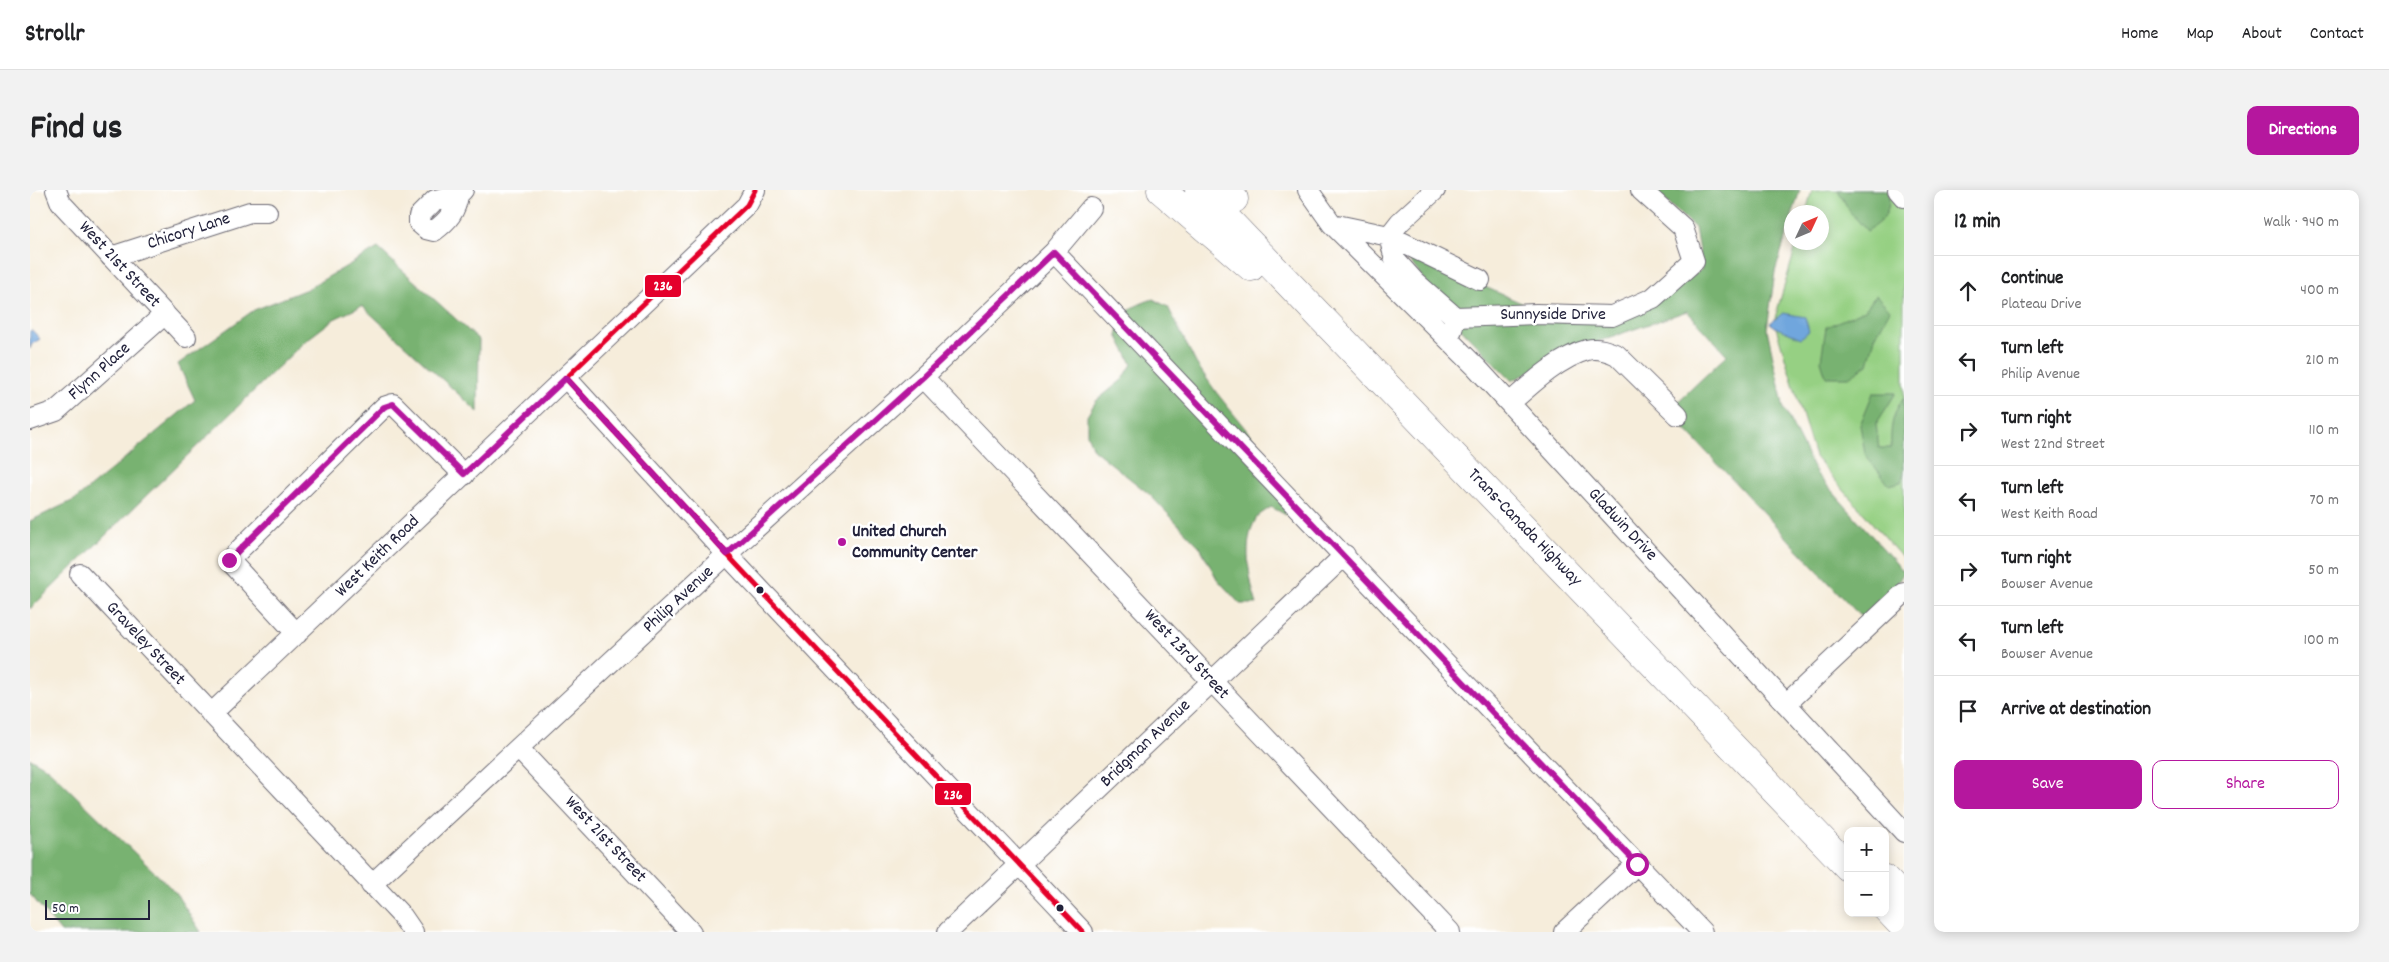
<!DOCTYPE html>
<html lang="en">
<head>
<meta charset="utf-8">
<style>
  :root { --surface:#fff; --page:#f2f2f2; --text:#202124; --muted:#757577; --line:#e0e0e0; --accent:#b5179e }
  body { margin:0; font-family:Dekko,sans-serif; background:var(--page); color:var(--text) }
  .controls { position:absolute; right:15px; bottom:15px; display:grid; overflow:hidden; border-radius:10px; box-shadow:0 2px 12px #0003 }
  .controls button { width:45px; height:45px; display:grid; place-items:center; padding:0; border:0; border-bottom:1px solid var(--line); background:var(--surface); color:var(--text); font:25px sans-serif }
  .compass { position:absolute; left:1754px; top:15px; width:45px; height:45px; border-radius:50%; background:var(--surface); box-shadow:0 2px 12px #0003; rotate:46deg }
  .scale { position:absolute; left:15px; bottom:12px; width:105px; box-sizing:border-box; padding-left:5px; border:2px solid #22223b; border-top:0; font-size:14px; line-height:18px; white-space:nowrap; color:#22223b; -webkit-text-stroke:4px #fff; paint-order:stroke }
  .stop { position:absolute; width:15px; height:15px; margin:-11px; border:4px solid #b5179e; border-radius:50%; background:#fff }
  .stop.end { background:#b5179e; border-color:#fff; box-shadow:0 1px 5px #0008 }
  .list { margin:0; padding:0; list-style:none }
  h2 { display:flex; justify-content:space-between; align-items:center; height:65px; margin:0; padding:0 20px; font-size:21px }
  h2 small { font-size:16px; font-weight:400; color:var(--muted) }
  .list li { display:grid; grid-template-columns:32px 1fr auto; gap:15px; align-items:center; box-sizing:border-box; height:70px; padding:0 20px; border-top:1px solid var(--line) }
  .list b { display:block; font-size:19px; white-space:nowrap }
  .list p { margin:0; font-size:16px; white-space:nowrap; color:var(--muted) }
  .list em { font-size:16px; font-style:normal; color:var(--muted) }
  .actions { display:flex; gap:10px; padding:15px 20px }
  .actions a { flex:1; padding:11px 0; border:1px solid var(--accent); border-radius:10px; text-align:center; font-size:18px; color:var(--accent) }
  .actions .main { background:var(--accent); color:#fff }
  .icon { flex:none; width:28px; height:28px; fill:none; stroke:currentColor; stroke-width:2; stroke-linecap:round; stroke-linejoin:round }
  .map { position:relative; flex:none; width:1874px; height:742px; overflow:hidden; border-radius:10px }
  header { display:flex; align-items:center; gap:30px; box-sizing:border-box; height:70px; padding:0 25px; background:var(--surface); border-bottom:1px solid var(--line) }
  header strong { font-size:24px }
  nav { display:flex; gap:28px; margin-inline-start:auto; font-size:18px }
  .intro { display:flex; align-items:center; justify-content:space-between; box-sizing:border-box; height:120px; padding:0 30px }
  h1 { margin:0; font-size:35px }
  .button { padding:12px 22px; border-radius:10px; background:var(--accent); color:#fff; font-size:18px; font-weight:700 }
  main { display:flex; gap:30px; padding:0 30px }
  aside { flex:1; background:var(--surface); border-radius:10px; box-shadow:0 2px 12px #0003 }
  .map>svg:first-child { display:block }
  .green { fill:#96d083; stroke:#5c795f }
  .forest { fill:#78b271; stroke:#4d6a56 }
  .water { fill:#6fa6dd; stroke:#48648c }
  .lines { fill:none; stroke-linecap:round; stroke-linejoin:round }
  .minor-casing { stroke:#6c6973; stroke-width:22 }
  .highway-casing { stroke:#6c6973; stroke-width:29 }
  .minor { stroke:#fff; stroke-width:20 }
  .highway { stroke:#fff; stroke-width:28 }
  .bus-1-casing { stroke:#fff; stroke-width:9 }
  .bus-1 { stroke:#e4002b; stroke-width:5 }
  .route { stroke:#b5179e; stroke-width:6 }
  .poi-dot { fill:#b5179e; stroke:#fff; stroke-width:2 }
  .bus-dot { fill:#22223b; stroke:#fff; stroke-width:2 }
  .labels { text-anchor:middle; dominant-baseline:central; stroke-width:5; stroke-linejoin:round; paint-order:stroke }
  .street-label { font-size:18px; fill:#22223b; stroke:#fff }
  .poi-label { font-size:18px; font-weight:bold; fill:#22223b; stroke:#fff; text-anchor:start }
  .line-badge { stroke:#fff; stroke-width:2 }
  .badge-label { font-size:14px; text-anchor:middle; font-weight:bold; fill:#fff }
</style>
</head>
<body>
<header>
<strong>Strollr</strong>
<nav><a>Home</a><a>Map</a><a>About</a><a>Contact</a></nav>
</header>
<div class="intro"><h1>Find us</h1><a class="button">Directions</a></div>
<main>
<div class="map">
<svg width="1874" height="742" viewBox="0 0 1874 742">
  <rect width="100%" height="100%" fill="#fff"/>
  <filter id="ink" filterUnits="userSpaceOnUse"><feTurbulence type="fractalNoise" baseFrequency=".02" numOctaves="2"/><feDisplacementMap in="SourceGraphic" scale="10" xChannelSelector="R" yChannelSelector="G"/><feConvolveMatrix kernelMatrix="1 2 1 2 8 2 1 2 1" color-interpolation-filters="sRGB"/></filter>
  <filter id="wash" filterUnits="userSpaceOnUse"><feTurbulence type="fractalNoise" baseFrequency=".0096" numOctaves="4" result="noise"/><feDisplacementMap in="SourceGraphic" scale="20" xChannelSelector="R" yChannelSelector="G"/><feGaussianBlur stdDeviation="1.12" result="paint"/><feColorMatrix in="noise" values="0 0 0 0 0 0 0 0 0 0 0 0 0 0 0 0 0 1.4 0 .05"/><feComposite in="paint" operator="in"/></filter>
  <g filter="url(#wash)">
    <rect width="100%" height="100%" fill="#f6eddb"/>
    <path class="green" d="M1782,0H1855L1874,20V370L1785,267L1744,131L1767,53L1792,52V22H1776Z"/>
    <path class="forest" d="M1624,0H1770L1745,82L1737,139L1754,219L1786,283L1874,382L1867,394L1832,428L1638,221L1697,165L1657,121L1532,164L1482,191L1434,142L1371,60L1537,133L1639,104L1672,79L1665,38Z
      M1808,0H1858C1862,22 1854,30 1837,41L1820,22Z
      M348,58L449,150L448,222L332,116L304,129L274,152L0,419V331L46,309L165,210L148,174L224,120L277,99Z
      M1846,105L1860,120L1845,147L1838,174L1819,187H1796L1791,171L1796,137L1835,120Z
      M1123,109L1138,117L1166,173L1186,202L1242,272L1264,307L1256,325L1241,317C1236,321 1229,324 1226,329C1212,352 1219,390 1227,414H1210L1187,389L1170,357L1119,304L1063,259L1057,244V226L1066,211L1093,189L1102,174L1087,145C1093,121 1100,117 1123,109Z
      M1843,203H1866L1846,234L1849,258H1861C1860,240 1862,222 1874,208V283L1871,292L1859,295L1835,264L1830,235Z
      M0,568L17,578L145,702L171,742H31L0,704Z"/>
    <path class="water" d="M1753,123L1775,127L1779,141L1771,148L1747,138L1740,133Z
      M2,140L10,149L2,154L0,159V141Z"/>
  </g>
  <g filter="url(#ink)">
    <g class="lines">
      <defs>
        <path id="minor" d="M26,0L31,13L156,147
          M1278,0L1302,34L1447,178L1874,642
          M1868,0L1874,7
          M428,5C426,21 418,31 404,41L396,39L389,33V26L405,10L428,5L433,0
          M1302,34L1359,46L1450,90
          M1359,46L1365,70L1384,91L1425,127L1422,140
          M1359,46L1370,32L1405,0
          M1024,62L1672,742
          M81,67L220,22H237
          M1425,127L1506,124L1582,126L1623,108L1664,71L1653,38L1611,0
          M893,187L1420,742
          M536,188L706,374L1053,742
          M1480,213C1500,195 1530,167 1557,160C1568,157 1578,161 1587,165L1648,225
          M0,230L26,221L135,124
          M50,384L372,726L383,742
          M267,444L199,370L354,217L363,214L434,285
          M1756,514L1874,403
          M181,524L717,15L725,0
          M489,559L661,742
          M341,695L697,364L893,187L1024,62L1061,18
          M918,742L1315,365
          M1534,742L1607,674"/>
        <path id="highway" d="M1131,0L1221,77
          M1169,0L1818,677
          M1196,0L1204,9
          M1855,689L1874,709
          M1855,717L1874,737"/>
      </defs>
      <use href="#minor" class="minor-casing"/>
      <use href="#highway" class="highway-casing"/>
      <use href="#minor" class="minor"/>
      <use href="#highway" class="highway"/>
      <defs>
        <path id="bus-1" d="M536,188L706,374L1053,742
          M536,188L717,15L725,0"/>
      </defs>
      <use href="#bus-1" class="bus-1-casing"/>
      <use href="#bus-1" class="bus-1"/>
    </g>
  </g>
  <g class="lines" filter="url(#ink)">
    <path class="route" d="M199,370L354,217L363,214L434,284L536,188L697,364L893,187L1024,62L1607,674"/>
  </g>
  <circle class="poi-dot" cx="812" cy="352" r="5"/>
  <g class="bus-dot">
    <circle cx="730" cy="400" r="4.5"/>
    <circle cx="1030" cy="718" r="4.5"/>
  </g>
  <g class="labels">
    <g class="street-label">
      <text transform="translate(159 42) rotate(-18)">Chicory Lane</text>
      <text transform="translate(89 75) rotate(47)">West 21st Street</text>
      <text x="1523" y="125">Sunnyside Drive</text>
      <text transform="translate(70 182) rotate(-42)">Flynn Place</text>
      <text transform="translate(1592 335) rotate(47)">Gladwin Drive</text>
      <text transform="translate(1494 338) rotate(46)">Trans-Canada Highway</text>
      <text transform="translate(348 367) rotate(-44)">West Keith Road</text>
      <text transform="translate(649 410) rotate(-43)">Philip Avenue</text>
      <text transform="translate(115 454) rotate(47)">Graveley Street</text>
      <text transform="translate(1156 465) rotate(47)">West 23rd Street</text>
      <text transform="translate(1116 554) rotate(-44)">Bridgman Avenue</text>
      <text transform="translate(575 650) rotate(47)">West 21st Street</text>
    </g>
    <g class="poi-label">
      <text x="822" y="342">United Church<tspan x="822" dy="21">Community Center</tspan></text>
    </g>
  </g>
  <g class="line-badge">
    <rect x="614" y="84" width="38" height="24" rx="5" fill="#e4002b"/>
    <rect x="904" y="592" width="38" height="24" rx="5" fill="#e4002b"/>
  </g>
  <g class="badge-label">
    <text x="633" y="100">236</text>
    <text x="923" y="609">236</text>
  </g>
</svg>
<div class="controls">
<button>+</button>
<button>−</button>
</div>
<svg class="compass" viewBox="-18 -18 36 36"><path d="M0-13l5 13h-10z" fill="#e53935"/><path d="M0 13l5-13h-10z" fill="#757577"/></svg>
<div class="scale">50 m</div>
<div class="stop" style="left:1607px;top:674px"></div>
<div class="stop end" style="left:199px;top:370px"></div>
</div>
<aside>
<h2>12 min<small>Walk · 940 m</small></h2>
<ul class="list">
<li><svg class="icon" aria-label="ahead" viewBox="0 0 24 24"><path d="M12 20V5M6 11l6-6 6 6"/></svg><div><b>Continue</b><p>Plateau Drive</p></div><em>400 m</em></li>
<li><svg class="icon" aria-label="left" viewBox="0 0 24 24"><path d="M17 20v-9H6M10 6l-5 5 5 5"/></svg><div><b>Turn left</b><p>Philip Avenue</p></div><em>210 m</em></li>
<li><svg class="icon" aria-label="right" viewBox="0 0 24 24"><path d="M7 20v-9h11M14 6l5 5-5 5"/></svg><div><b>Turn right</b><p>West 22nd Street</p></div><em>110 m</em></li>
<li><svg class="icon" aria-label="left" viewBox="0 0 24 24"><path d="M17 20v-9H6M10 6l-5 5 5 5"/></svg><div><b>Turn left</b><p>West Keith Road</p></div><em>70 m</em></li>
<li><svg class="icon" aria-label="right" viewBox="0 0 24 24"><path d="M7 20v-9h11M14 6l5 5-5 5"/></svg><div><b>Turn right</b><p>Bowser Avenue</p></div><em>50 m</em></li>
<li><svg class="icon" aria-label="left" viewBox="0 0 24 24"><path d="M17 20v-9H6M10 6l-5 5 5 5"/></svg><div><b>Turn left</b><p>Bowser Avenue</p></div><em>100 m</em></li>
<li><svg class="icon" aria-label="arrive" viewBox="0 0 24 24"><path d="M6 21V4h12l-3 4 3 4H6"/></svg><div><b>Arrive at destination</b></div></li>
</ul>
<div class="actions"><a class="main">Save</a><a>Share</a></div>
</aside>
</main>
</body>
</html>
